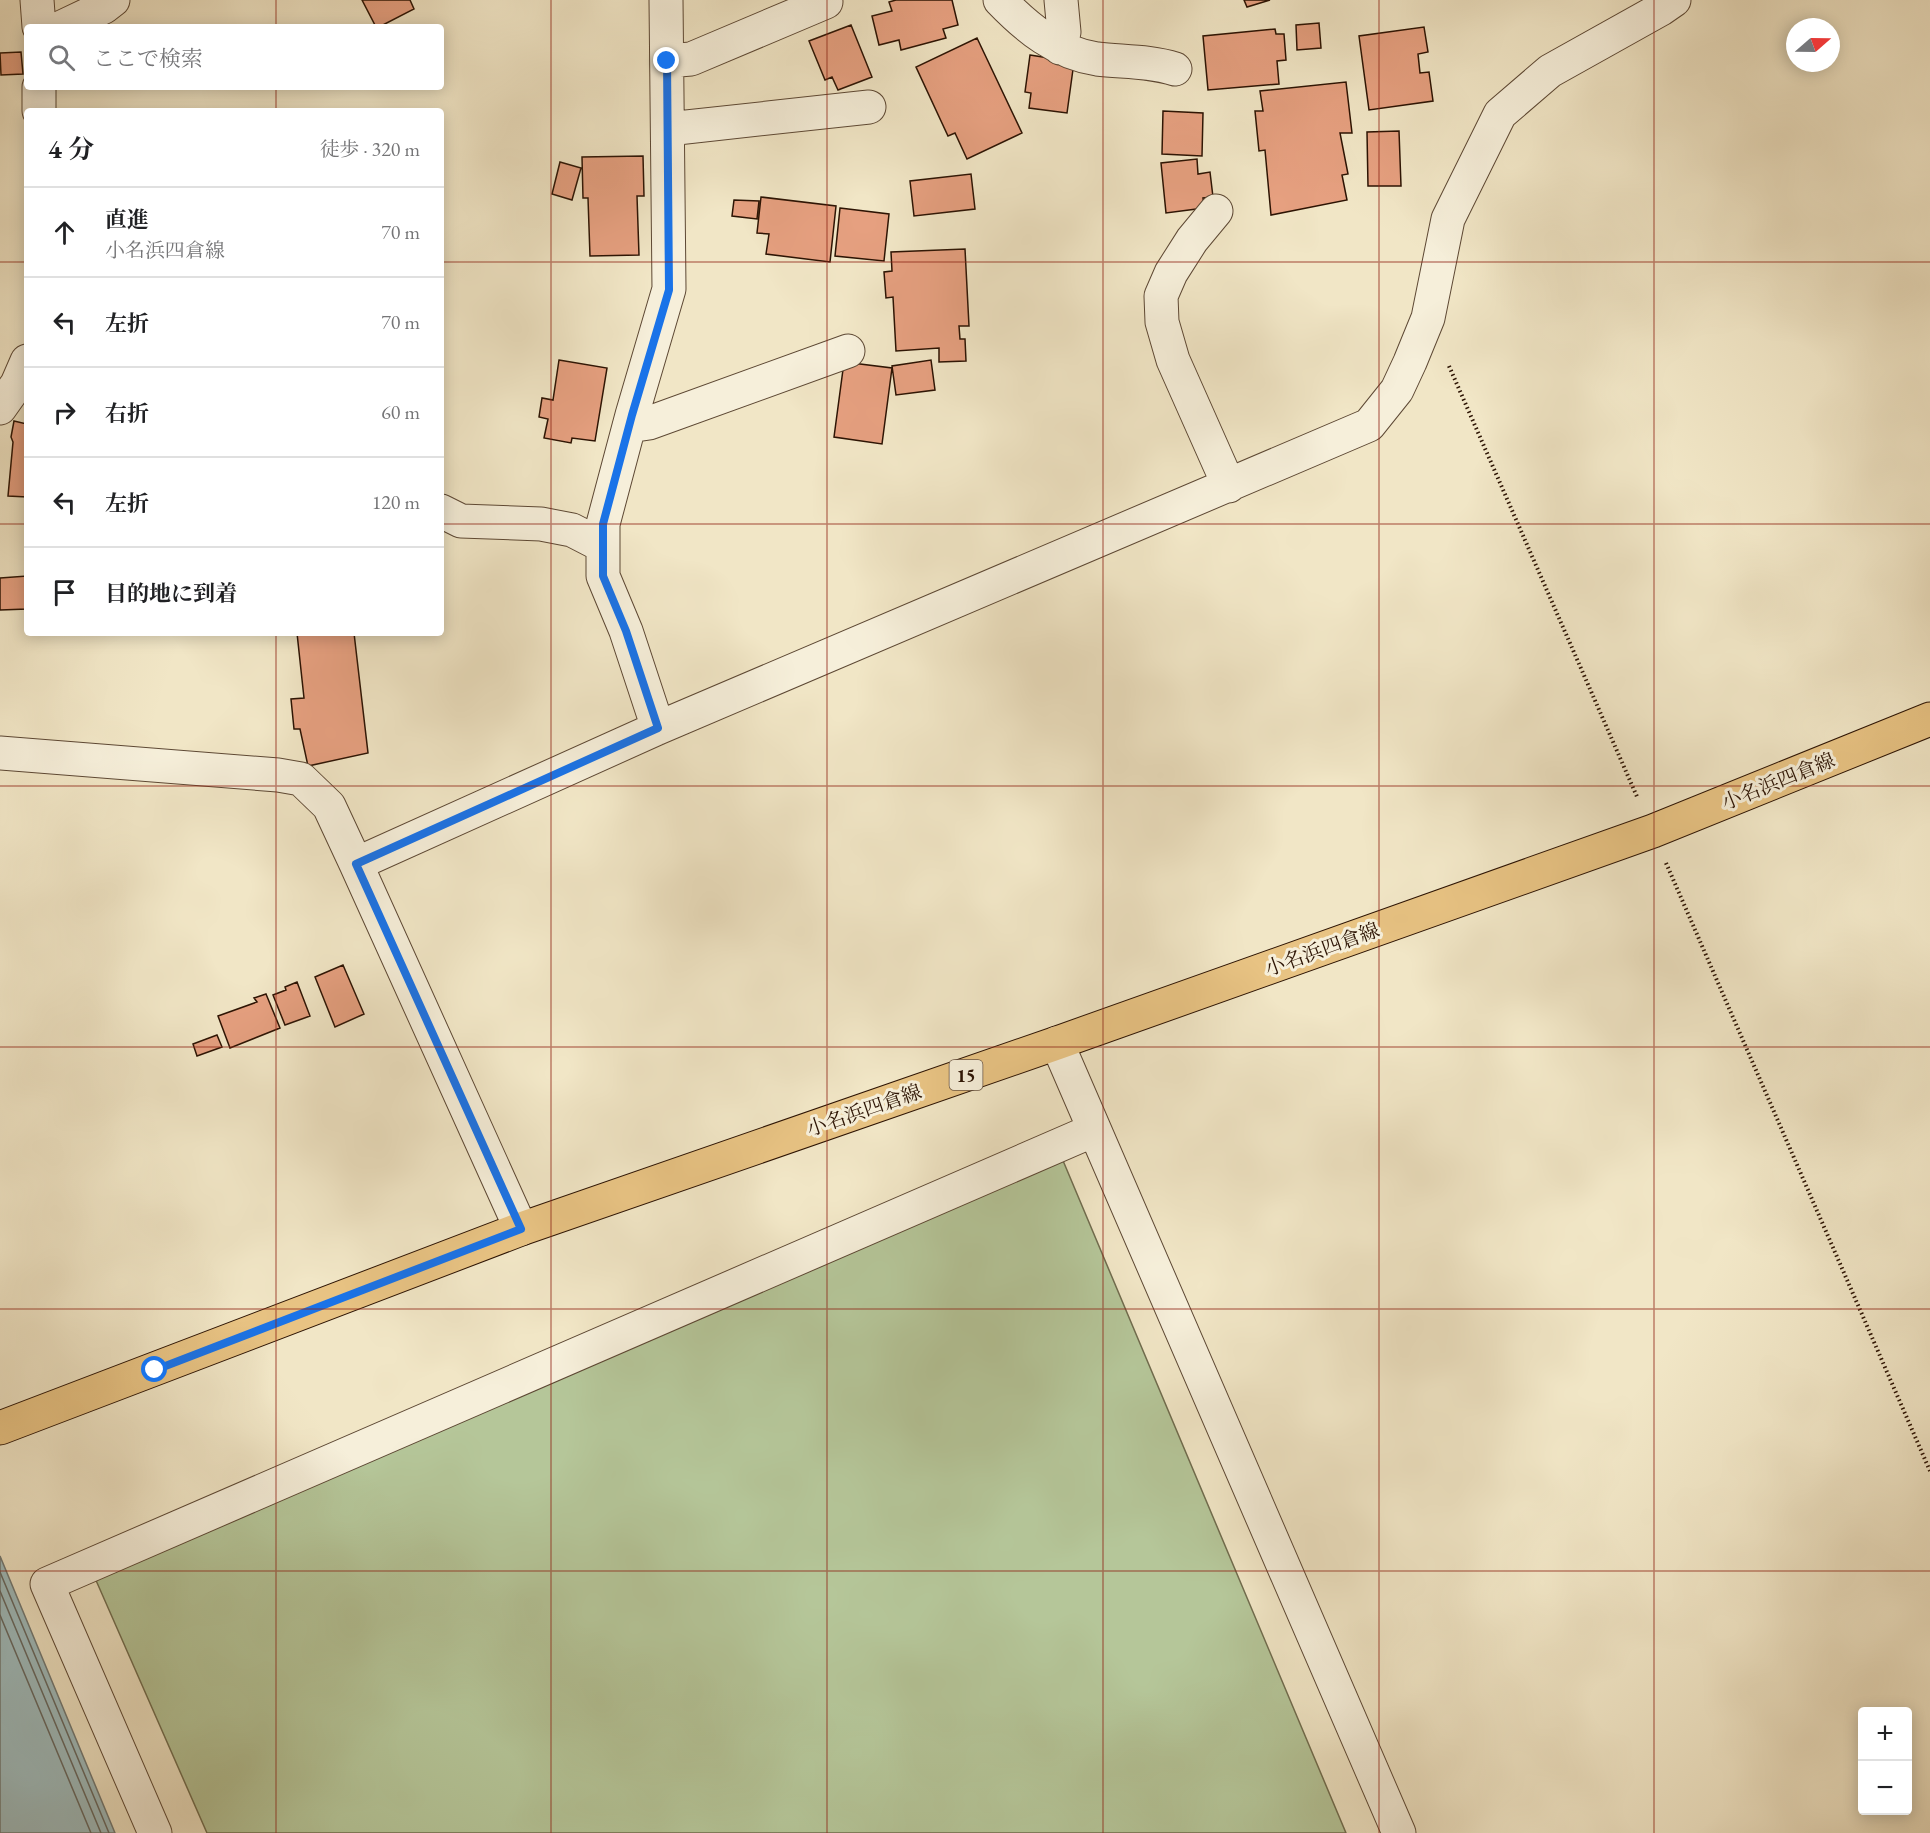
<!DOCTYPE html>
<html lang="ja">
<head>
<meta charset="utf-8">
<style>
  :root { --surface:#fff; --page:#f6f6f6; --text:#202124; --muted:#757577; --line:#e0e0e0 }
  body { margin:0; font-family:"EB Garamond","Noto Serif JP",serif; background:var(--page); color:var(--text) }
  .controls { position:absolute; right:18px; bottom:18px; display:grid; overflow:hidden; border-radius:6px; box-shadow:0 3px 15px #0003 }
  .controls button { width:54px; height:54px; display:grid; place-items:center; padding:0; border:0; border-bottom:2px solid var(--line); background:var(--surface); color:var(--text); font:30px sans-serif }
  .compass { position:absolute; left:1786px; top:18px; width:54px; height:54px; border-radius:50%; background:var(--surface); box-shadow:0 3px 15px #0003; rotate:70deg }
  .stop { position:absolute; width:18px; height:18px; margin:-14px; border:4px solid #1a73e8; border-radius:50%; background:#fff }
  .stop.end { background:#1a73e8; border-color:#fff; box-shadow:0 2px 6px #0008 }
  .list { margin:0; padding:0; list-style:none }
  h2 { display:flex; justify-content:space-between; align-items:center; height:78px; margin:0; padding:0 24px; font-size:26px }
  h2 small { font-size:20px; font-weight:400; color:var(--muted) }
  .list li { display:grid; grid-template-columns:39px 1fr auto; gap:18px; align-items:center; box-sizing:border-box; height:90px; padding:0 24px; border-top:2px solid var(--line) }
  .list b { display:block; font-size:22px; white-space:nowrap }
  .list p { margin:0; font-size:20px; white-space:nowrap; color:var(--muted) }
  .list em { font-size:20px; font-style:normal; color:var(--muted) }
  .icon { flex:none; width:33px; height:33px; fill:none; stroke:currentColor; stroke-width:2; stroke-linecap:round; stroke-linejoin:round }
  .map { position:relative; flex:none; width:1930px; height:1833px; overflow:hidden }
  .search { position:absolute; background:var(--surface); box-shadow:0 3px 15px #0003; left:24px; top:24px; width:420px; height:66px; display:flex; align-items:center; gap:15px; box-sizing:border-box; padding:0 21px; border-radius:6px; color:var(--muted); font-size:22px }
  .panel { position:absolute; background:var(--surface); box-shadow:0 3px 15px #0003; left:24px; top:108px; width:420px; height:528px; border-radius:6px }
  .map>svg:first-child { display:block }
  .green { fill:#b5c699; stroke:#706c4e; stroke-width:1.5 }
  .water { fill:#9fbdbf; stroke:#717974; stroke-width:1.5 }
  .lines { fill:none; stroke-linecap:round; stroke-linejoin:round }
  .shore { stroke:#666861; stroke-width:1.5 }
  .building { fill:#e6a080; stroke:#2c1303; stroke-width:1.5 }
  .minor-casing { stroke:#5d4834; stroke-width:35 }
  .major-casing { stroke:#2c1303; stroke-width:35 }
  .path { stroke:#2c1303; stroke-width:4; stroke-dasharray:1.5 3; stroke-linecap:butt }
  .minor { stroke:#f6efda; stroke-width:33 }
  .major { stroke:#e8c383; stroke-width:33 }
  .route { stroke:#1a73e8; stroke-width:8 }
  .grid { fill:none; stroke:#8f2418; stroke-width:1.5; stroke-opacity:0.55 }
  .labels { text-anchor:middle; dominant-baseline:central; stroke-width:6; stroke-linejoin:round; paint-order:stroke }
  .shield { fill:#f6efda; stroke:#695544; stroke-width:1.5 }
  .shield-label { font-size:18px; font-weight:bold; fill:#2c1303 }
  .street-label { font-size:20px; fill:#2c1303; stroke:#f6efda }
</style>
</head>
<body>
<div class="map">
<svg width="1930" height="1833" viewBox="0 0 1930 1833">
  <rect width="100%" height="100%" fill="#f1e6c6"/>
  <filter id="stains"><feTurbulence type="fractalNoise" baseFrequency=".00333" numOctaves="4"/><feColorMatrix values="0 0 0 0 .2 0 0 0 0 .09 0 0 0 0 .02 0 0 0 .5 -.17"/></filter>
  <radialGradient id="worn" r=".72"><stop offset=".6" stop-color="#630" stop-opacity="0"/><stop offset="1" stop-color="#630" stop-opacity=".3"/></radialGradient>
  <path class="green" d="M1056,1144L1346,1833H207L91,1569Z"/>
  <path class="water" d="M0,1556L115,1833H0Z"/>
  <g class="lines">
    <path class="shore" d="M0,1572L109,1833
      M0,1591L101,1833
      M0,1615L91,1833"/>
  </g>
  <path class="building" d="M362,0H410L414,9L379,27H376Z
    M896,0H952L958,25L943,29L946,38L901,50L899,40L879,45L872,16L892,11L889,2Z
    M1244,0H1270L1247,7Z
    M1319,23L1321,48L1297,50L1296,25Z
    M851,25L872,77L838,90L832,77L825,80L809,41Z
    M1424,27L1428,52L1418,54L1420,73L1429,72L1433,101L1369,110L1359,36Z
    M1275,29L1276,34H1284L1286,60L1277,61L1279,84L1208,90L1203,36Z
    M977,38L1022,133L967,159L955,133L948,136L916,67Z
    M21,52L23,74L1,75L0,53Z
    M1030,55L1074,62L1067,113L1029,108L1031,93L1025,92Z
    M1346,82L1352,133H1340L1348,174L1342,175L1347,200L1271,215L1265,150L1259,151L1255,111H1263L1260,91Z
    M1163,111L1203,113L1202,156L1162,154Z
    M1399,131L1401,186H1368L1367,132Z
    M643,156L644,196H637L639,255L590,256L588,198H583L582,157Z
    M1197,159L1198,174L1210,172L1213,197L1203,198L1204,208L1166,213L1161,163Z
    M560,162L581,168L572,200L552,194Z
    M971,174L975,209L914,216L910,181Z
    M761,197L836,206L830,262L766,254L769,234L757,233Z
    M734,200L759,201L757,219L732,216Z
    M840,208L889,214L884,261L835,256Z
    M965,249L969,326H959L960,339H965L966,361L939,362V348L896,351L893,297L886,298L884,272L892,271L891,252Z
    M559,360L607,368L595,441L572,438L571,443L544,438L548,419L539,417L542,398L553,400Z
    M931,360L935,390L896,395L892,366Z
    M844,362L892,368L882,444L834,437Z
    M14,421L27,424V497L8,496L13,442L11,437Z
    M27,576V609L0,610V578Z
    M297,633H354L368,753L308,766L300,729H294L291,699L304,698Z
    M343,965L364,1014L335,1027L315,977Z
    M297,982L310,1016L285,1025L273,995L286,990L285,987Z
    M266,994L280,1028L230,1048L218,1016L257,1002L254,998Z
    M217,1035L222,1047L197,1056L193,1044Z"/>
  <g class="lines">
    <defs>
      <path id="minor" d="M37,0L39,27
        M1000,0C1027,28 1057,53 1097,59C1124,62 1150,61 1175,69
        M62,27L104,7L113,0
        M1060,48L1064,32L1061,0
        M667,61L691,59L826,2
        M39,111V87
        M668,129L869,107
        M1216,211L1192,240L1171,273L1161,296L1162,322L1173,360L1229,486
        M0,408L17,384L27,361
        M629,426L649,423L848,351
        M441,511L461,521L541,524L572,530L603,546
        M658,728L626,631L603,576V524L632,415L669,289L666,0
        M0,753L278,775L301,779L329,806L356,864L521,1229
        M356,864L658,728L1369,425L1397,390L1410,362L1428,318L1448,219L1500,114L1550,71L1661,9L1674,0
        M1057,1043L1399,1833
        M155,1833L47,1584L1094,1130"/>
      <path id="major" d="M0,1428L521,1229L1057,1043L1653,831L1930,719"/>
    </defs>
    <use href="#minor" class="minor-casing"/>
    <use href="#major" class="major-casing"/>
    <path class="path" d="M1449,366L1638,799
      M1666,863L1930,1471"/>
    <use href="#minor" class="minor"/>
    <use href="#major" class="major"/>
  </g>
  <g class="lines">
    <path class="route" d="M155,1370L521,1229L356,864L658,728L626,631L603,576V524L632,415L669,290L667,61"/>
  </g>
  <path class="grid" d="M276,0V27M551,0V1833M827,0V1833M1103,0V1833M1379,0V1833M1654,0V1833M276,87V111M0,262H27M441,262H1930M0,524H27M441,524H1930M276,633V1833M0,786H1930M0,1047H1930M0,1309H1930M0,1571H1930"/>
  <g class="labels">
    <rect class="shield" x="949.5" y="1060" width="33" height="30" rx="4.5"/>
    <g class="shield-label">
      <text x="966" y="1075">15</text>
    </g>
    <g class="street-label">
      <text transform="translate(1778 781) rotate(-22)">小名浜四倉線</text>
      <text transform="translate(1322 949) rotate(-20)">小名浜四倉線</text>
      <text transform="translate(864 1110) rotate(-19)">小名浜四倉線</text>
    </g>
  </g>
  <rect width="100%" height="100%" filter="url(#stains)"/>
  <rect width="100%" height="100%" fill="url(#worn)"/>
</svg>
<div class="controls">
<button>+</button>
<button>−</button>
</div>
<svg class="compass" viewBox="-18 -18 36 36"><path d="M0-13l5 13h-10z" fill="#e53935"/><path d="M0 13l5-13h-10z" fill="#757577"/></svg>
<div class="stop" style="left:155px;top:1370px"></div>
<div class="stop end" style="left:667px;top:61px"></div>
<div class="search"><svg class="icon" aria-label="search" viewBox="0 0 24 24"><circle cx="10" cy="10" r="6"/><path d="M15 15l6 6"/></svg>ここで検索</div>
<section class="panel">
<h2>4 分<small>徒歩 · 320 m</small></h2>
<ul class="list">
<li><svg class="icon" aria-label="ahead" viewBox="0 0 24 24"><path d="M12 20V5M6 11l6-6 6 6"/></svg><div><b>直進</b><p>小名浜四倉線</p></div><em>70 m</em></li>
<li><svg class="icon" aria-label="left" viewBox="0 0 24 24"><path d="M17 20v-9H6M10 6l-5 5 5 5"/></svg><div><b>左折</b></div><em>70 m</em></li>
<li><svg class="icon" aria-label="right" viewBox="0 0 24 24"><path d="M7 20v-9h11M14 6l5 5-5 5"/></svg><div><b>右折</b></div><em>60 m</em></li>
<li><svg class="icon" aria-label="left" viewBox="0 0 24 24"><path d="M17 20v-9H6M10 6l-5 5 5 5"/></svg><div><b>左折</b></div><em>120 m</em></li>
<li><svg class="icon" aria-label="arrive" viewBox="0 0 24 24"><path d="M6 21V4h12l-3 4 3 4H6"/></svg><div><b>目的地に到着</b></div></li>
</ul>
</section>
</div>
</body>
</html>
